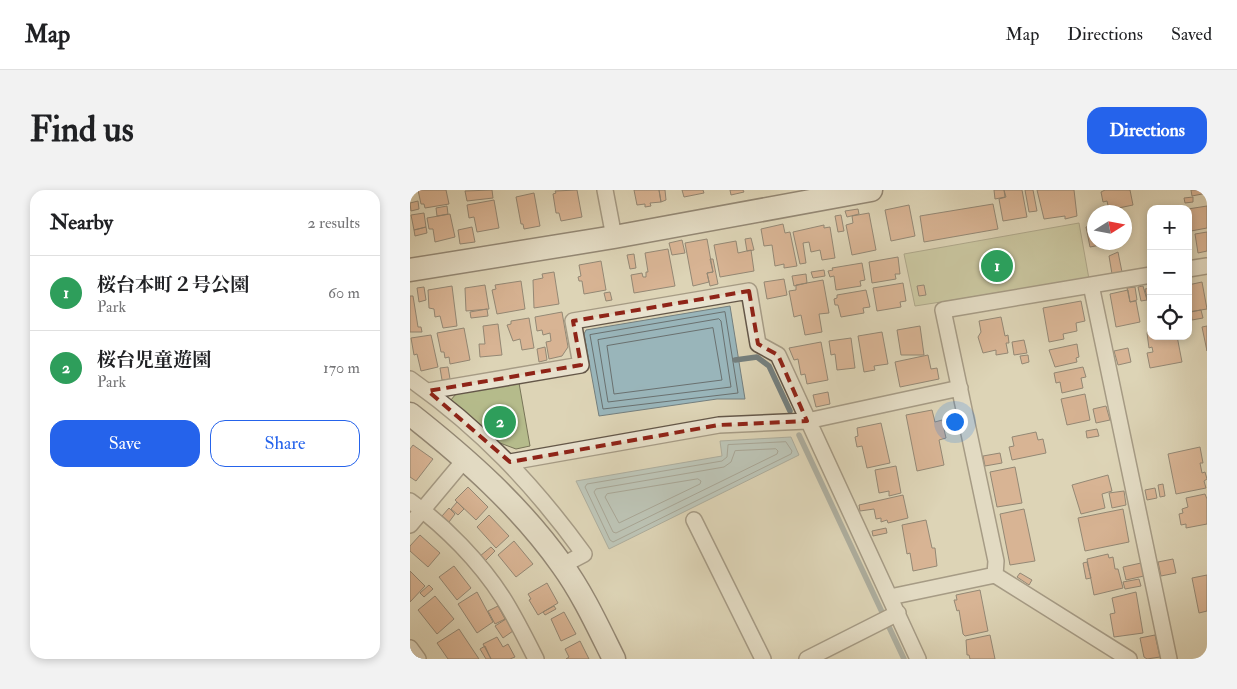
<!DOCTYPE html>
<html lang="en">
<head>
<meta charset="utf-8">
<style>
  :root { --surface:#fff; --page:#f2f2f2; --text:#202124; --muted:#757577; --line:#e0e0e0; --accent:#2563eb }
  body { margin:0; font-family:"IM FELL Double Pica","Noto Serif JP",serif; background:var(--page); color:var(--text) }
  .controls { position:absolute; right:15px; top:15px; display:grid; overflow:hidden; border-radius:10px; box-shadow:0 2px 8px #0003 }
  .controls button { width:45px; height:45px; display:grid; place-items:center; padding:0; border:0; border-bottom:1px solid var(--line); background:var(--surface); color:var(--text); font:25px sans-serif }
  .compass { position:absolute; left:677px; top:15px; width:45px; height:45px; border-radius:50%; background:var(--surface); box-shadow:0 2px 8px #0003; rotate:79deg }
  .you { position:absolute; left:544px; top:231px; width:18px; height:18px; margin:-12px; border:4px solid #fff; border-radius:50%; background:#1a73e8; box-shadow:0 0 0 8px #1a73e833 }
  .badge { display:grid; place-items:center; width:32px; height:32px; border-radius:50%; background:var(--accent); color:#fff; font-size:16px; font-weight:700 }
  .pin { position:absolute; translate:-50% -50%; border:2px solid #fff; box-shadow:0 1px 5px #0006 }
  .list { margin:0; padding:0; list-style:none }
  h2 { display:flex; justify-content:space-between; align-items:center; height:65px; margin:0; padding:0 20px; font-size:21px }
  h2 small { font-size:16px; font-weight:400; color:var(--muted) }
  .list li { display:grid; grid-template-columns:32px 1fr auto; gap:15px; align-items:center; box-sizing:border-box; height:75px; padding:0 20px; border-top:1px solid var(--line) }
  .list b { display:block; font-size:19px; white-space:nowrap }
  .list p { margin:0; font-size:16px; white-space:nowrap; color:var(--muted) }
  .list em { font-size:16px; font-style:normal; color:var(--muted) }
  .actions { display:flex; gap:10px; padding:15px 20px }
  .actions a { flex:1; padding:11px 0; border:1px solid var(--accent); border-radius:15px; text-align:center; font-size:18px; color:var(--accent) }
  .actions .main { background:var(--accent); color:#fff }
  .icon { flex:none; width:28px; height:28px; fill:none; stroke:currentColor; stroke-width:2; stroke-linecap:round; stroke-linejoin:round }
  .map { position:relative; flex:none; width:797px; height:469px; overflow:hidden; border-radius:15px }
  header { display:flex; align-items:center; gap:30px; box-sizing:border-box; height:70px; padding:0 25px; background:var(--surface); border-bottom:1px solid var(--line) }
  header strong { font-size:24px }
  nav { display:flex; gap:28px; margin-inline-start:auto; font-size:18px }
  .intro { display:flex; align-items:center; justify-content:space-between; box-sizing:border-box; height:120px; padding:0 30px }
  h1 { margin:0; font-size:35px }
  .button { padding:12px 22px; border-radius:15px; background:var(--accent); color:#fff; font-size:18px; font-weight:700 }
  main { display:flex; gap:30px; padding:0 30px }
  aside { flex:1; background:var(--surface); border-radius:15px; box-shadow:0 2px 8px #0003 }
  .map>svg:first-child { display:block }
  .green { fill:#b5bb8b; stroke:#787458 }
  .water { fill:#99b5ba; stroke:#747f7e }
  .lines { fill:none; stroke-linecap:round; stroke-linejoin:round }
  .shore { stroke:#6a7170; stroke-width:1 }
  .stream { stroke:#747f7e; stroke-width:5.5 }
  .building { fill:#d28e6b; stroke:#3c2d25 }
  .street-casing { stroke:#645749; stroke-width:18 }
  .secondary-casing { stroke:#3c2d25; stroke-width:25 }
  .street { stroke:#e9e3d0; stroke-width:15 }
  .secondary { stroke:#e9e3d0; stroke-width:22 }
  .marked { fill:none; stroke:#8f2418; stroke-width:4; stroke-dasharray:10 6; stroke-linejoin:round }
</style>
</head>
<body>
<header>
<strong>Map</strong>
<nav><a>Map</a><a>Directions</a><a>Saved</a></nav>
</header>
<div class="intro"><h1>Find us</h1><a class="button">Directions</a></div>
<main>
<aside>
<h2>Nearby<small>2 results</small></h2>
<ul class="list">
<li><span class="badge" style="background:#2e9e5b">1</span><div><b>桜台本町２号公園</b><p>Park</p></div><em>60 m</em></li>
<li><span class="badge" style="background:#2e9e5b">2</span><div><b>桜台児童遊園</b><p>Park</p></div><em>170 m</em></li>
</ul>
<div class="actions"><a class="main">Save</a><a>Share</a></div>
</aside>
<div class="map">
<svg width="797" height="469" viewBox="0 0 797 469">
  <rect width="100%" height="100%" fill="#ddd4b6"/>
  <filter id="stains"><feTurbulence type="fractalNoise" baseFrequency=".004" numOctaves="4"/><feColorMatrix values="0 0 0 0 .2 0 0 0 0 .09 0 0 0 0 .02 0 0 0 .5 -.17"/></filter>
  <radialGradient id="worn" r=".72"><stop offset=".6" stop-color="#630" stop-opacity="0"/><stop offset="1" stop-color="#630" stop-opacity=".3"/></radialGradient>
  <path class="green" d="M669,33L679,89L505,116L494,64Z
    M109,193L120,256L106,259L90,253L40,211L46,204Z"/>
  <path class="water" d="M320,116L335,209H307L189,226L174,144L176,140Z
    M381,247L389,265L199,359L166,291L312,266L310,251Z"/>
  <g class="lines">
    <path class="shore" d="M315,122L328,203L193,219L180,145Z
      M309,129L311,131L321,197L198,212L188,150Z
      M303,138L312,190L204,204L197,156Z
      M376,252L382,261L381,264L203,352L200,350L175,297L177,294L312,271L317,267L318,255Z
      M366,259L368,261L367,264L206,343L203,342L184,302L186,299L314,277L321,272L325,261Z
      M288,289L291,291L290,294L209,333L195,307L197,304Z"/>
    <path class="stream" d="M325,170L347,167L359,176L380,221
      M389,245L494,469"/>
  </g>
  <path class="building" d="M8,0H36L39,14L15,18L14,14H11Z
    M82,0L83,8L57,11L55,1Z
    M167,0L172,27L151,31L149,23H146L143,4L146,3L145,1Z
    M224,0H249L251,12L240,13L241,16L235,17V14L227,15Z
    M249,0H255L256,10L251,12Z
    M272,0H293L294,3L274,7Z
    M320,0H333L334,2L321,5Z
    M584,0H594L595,7L585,9Z
    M594,0H612L617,27L593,31L589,9L596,7Z
    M615,0H623L627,21L619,22Z
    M627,0H664L667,26L655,29V26L634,29Z
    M695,0H720L723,15L699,20L697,11L693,12L691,2Z
    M781,0H797V3L782,6Z
    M124,3L130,36L114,39L113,34H111L106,7Z
    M783,7V12L775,13L774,8Z
    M84,10L89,38L67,42L64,27L59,28L57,15Z
    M8,11L9,19L1,21L0,13Z
    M583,14L588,39L514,52L510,26Z
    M499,15L505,46L481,51L475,20Z
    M37,16L38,24L27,26L26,18Z
    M797,16V38L781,41L778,19Z
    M448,19L449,24L437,27L435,21Z
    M14,23L16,37L4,40L1,25Z
    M459,23L466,60L442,65L436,35L443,33L442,26Z
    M40,24L45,47L25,52L23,39H19L17,28Z
    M431,25L434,41L428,42L425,26Z
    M373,34L375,43L380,42L387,76L374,78V74L365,76L362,55L354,56L351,39Z
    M414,35V38L420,37L425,68L412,70L410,60L401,62L399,52L393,53L396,73L390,74L383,42Z
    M684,35V52H707L680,57L676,37Z
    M16,37L17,43L5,46L4,40Z
    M62,37L65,52L50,54L48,40Z
    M797,42V61L788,63L785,44Z
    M341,48L344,60L337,61L335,49Z
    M297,49L303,82L297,83L299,92L283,96L275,53Z
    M272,50L275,63L262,65L259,53Z
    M326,51L328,63L341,60L344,81L310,87L304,55Z
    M258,59L265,96L224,103L221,85L232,83L233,87H236V82H238L235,63Z
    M708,62L712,82L702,84L699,66Z
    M224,64L226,78L220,79L217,65Z
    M488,67L490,84H485L486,89L462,93L459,72Z
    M300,69H303L308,94L300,96L297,83L303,82Z
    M191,71L196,100L174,104L172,91H169L168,87L171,86L169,75Z
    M452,73L455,90L450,91L451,96L426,100L424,86L420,87L418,81L423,80L422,78Z
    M414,80L415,86L403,88L401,82Z
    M144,82L149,114L124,118L123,90L133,88L132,84Z
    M396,84L397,93L384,96L382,86Z
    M374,89L377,105L357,109L354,92Z
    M413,90L419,123L409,124L412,142L395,145L391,125L384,127L379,101L386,100V95Z
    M111,91L115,119L87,124L82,100L86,99L85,95Z
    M792,92L797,119L778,122V95Z
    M493,93L496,111L490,112L491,117L467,121L463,98Z
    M75,95L79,119L56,121L55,98Z
    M514,95L516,105L509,106L507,96Z
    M42,96L47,136L33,138L30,126L25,127L24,119L19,118L18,100Z
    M733,96L737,110L731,111L728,97Z
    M14,97L16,110L9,112L7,98Z
    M725,97L727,110L720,112L717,98Z
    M741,98V127L735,99Z
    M456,100L460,117L453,118L454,123L431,127L428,115H425L424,109L427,108V105Z
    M718,100L720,112L726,111L730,132L706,137L700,104Z
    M200,102L202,110L196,111L194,103Z
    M0,106H3L8,137H11L12,142H0Z
    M671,111L675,131L666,133L667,141L653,144L654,149L639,152L633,118Z
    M77,119L78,126L61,128L60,122Z
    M791,120L793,128L782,130L781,122Z
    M152,122L158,157L152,166L139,169L136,152L141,151L140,143L133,145L132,140L127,141L125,127Z
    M591,127L595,146L598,145L599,153H596L598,163L586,165V160L573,163L568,147L571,142L569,131Z
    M119,128L124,158L112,160L110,149L103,151L97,135L101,134V131Z
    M88,134L92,165L70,167L69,154H75L73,136Z
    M510,136L514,165H491L487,140Z
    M797,136V161L792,137Z
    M54,138L60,170L40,174L39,167L35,168L34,162H31L27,143Z
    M739,140H741V146H767L772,172L740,178L737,163L743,162L742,157L739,158L737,143Z
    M472,142L478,174L464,176L465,180L454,182L448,146Z
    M21,145L28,177L11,181L7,164L4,165L1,148Z
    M441,148L445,178L427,180L425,164L421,165L419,151Z
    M614,150L617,163L604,165L602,152Z
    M411,152L418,190L397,194L395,184L391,185L388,169L384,170L379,158Z
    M667,154L669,167L666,168L667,172L645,177L639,160Z
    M135,157L137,170L129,172L127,159Z
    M718,158L721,172L708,175L704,161Z
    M518,165L521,179L527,178L529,189L490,197L485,172Z
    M618,165L619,172L612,174L610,166Z
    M38,177L40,189L32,190L30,178Z
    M673,177L676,187L671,188L673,198L652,203L650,192L646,193L644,183Z
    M418,202L420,214L406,217L403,205Z
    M675,204L680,230L657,235L651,209Z
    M696,216L700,230L686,233L683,219Z
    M522,220L525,232L532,230L536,248L529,250L534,275L507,281L496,225Z
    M471,233L480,273L457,278L452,256L447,257L445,247L448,246L447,238Z
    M687,239L689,246L677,248L676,241Z
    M626,242L628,250L633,249L636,263L602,270L599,257L604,256L602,247Z
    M3,255L23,269L6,291L0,287V259Z
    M790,257L793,273H790L792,283L795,282L797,289L794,291L796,298L766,304L758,264Z
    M590,263L592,273L575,276L573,266Z
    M486,276L491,303L479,306V301L469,303L465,280Z
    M605,277L612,313L587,317L580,282Z
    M698,285L702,301L692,304L695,318L671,324L662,295Z
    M753,294L755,306L750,307L748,295Z
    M58,297L78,317L66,330L45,310Z
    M745,298L747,308L737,310L735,300Z
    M714,301L716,315L702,318L699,303Z
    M795,304L797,309V334L776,338V334L771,335L769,324L773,323L772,319L778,317L776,308Z
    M493,305L498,328L478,333L477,330L471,332V328L466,329L464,319L450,321L449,315Z
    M47,312L54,319L48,325L41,319Z
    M39,318L45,324L39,332L32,326Z
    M614,319L625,371L600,375L590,324Z
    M713,319L719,352L675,361L668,328Z
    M79,325L99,346L86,358L67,337Z
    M516,330L522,358H525L527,376L503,381L500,363L497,364L492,335Z
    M476,338L477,343L463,346L462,341Z
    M10,345L30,363L18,377L0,361V356Z
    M104,351L123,374L106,387L88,365Z
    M81,357L85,361L75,371L70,366Z
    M698,364L699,368L703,367L705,379H708L713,398L684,405L677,369Z
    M763,369L766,383L751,386L748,372Z
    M677,372L681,388L676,389L673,373Z
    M731,373L734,386L716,390L713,377Z
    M44,376L61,398L47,410L29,387Z
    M0,381L15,396L0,412Z
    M610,383L622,390L619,395L607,387Z
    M797,385V421L789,423L782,388Z
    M729,389L731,396L715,399L713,392Z
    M137,393L148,413L128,425L119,410L121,409L118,404Z
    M19,395L23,399L14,407L10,403Z
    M570,400L578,441L555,446L553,444L549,420L547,421L544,410H547L546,405Z
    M67,402L83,432L67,443L48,414Z
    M726,402L733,443L704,447L700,424L705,423L702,408Z
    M25,406L44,429L27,444L8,420Z
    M88,416L95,429L85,434L78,421Z
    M144,416L146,419L135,425L133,422Z
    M154,422L166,444L151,451L141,429Z
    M96,429L103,441L93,448L85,436Z
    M49,439L69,469H38L27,453Z
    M580,445L585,469H560L559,465H557L556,450Z
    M745,445L750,467L737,469L734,467L730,448Z
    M87,447L93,457L98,454L105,467L100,469H81L73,454Z
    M170,451L179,469H156L159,467L155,459Z
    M75,456L81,469H76L70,459Z"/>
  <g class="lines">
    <defs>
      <path id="street" d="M195,0L204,47
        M778,79L797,76
        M681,95L759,469
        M0,189C70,238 124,295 174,364L153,375
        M18,201L171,175L163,131L339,101L348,154L368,165L508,469
        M100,272L309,235L397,231L550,198
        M0,311C35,336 70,372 93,408C105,427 116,449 126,469
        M284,330L353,469
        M0,335L56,268
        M585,385L586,371L533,120L741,85
        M480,407L585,385L719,469
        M0,458L8,469
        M397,469L488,423"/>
      <path id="secondary" d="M0,80L204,47L461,0
        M0,224C57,269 110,316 152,375C173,404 188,437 204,469"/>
    </defs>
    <use href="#street" class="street-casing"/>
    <use href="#secondary" class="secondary-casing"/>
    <use href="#street" class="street"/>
    <use href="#secondary" class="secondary"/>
  </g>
  <path d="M0 0H797V469H0ZM339,101L348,154L368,165L397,231L309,235L100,272L18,201L171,175L163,131Z" fill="#ddd4b6" fill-opacity=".55" fill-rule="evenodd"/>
  <path class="marked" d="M339,101L348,154L368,165L397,231L309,235L100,272L18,201L171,175L163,131Z"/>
  <rect width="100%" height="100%" filter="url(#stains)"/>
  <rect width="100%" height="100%" fill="url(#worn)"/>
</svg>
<div class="controls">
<button>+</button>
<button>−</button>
<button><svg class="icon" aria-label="locate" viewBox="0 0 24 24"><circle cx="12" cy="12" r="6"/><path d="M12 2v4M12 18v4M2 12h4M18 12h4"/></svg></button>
</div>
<svg class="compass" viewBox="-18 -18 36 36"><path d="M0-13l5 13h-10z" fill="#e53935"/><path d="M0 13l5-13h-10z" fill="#757577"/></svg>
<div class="you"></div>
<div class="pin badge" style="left:587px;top:76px;background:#2e9e5b">1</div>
<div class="pin badge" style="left:90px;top:232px;background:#2e9e5b">2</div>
</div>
</main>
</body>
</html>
